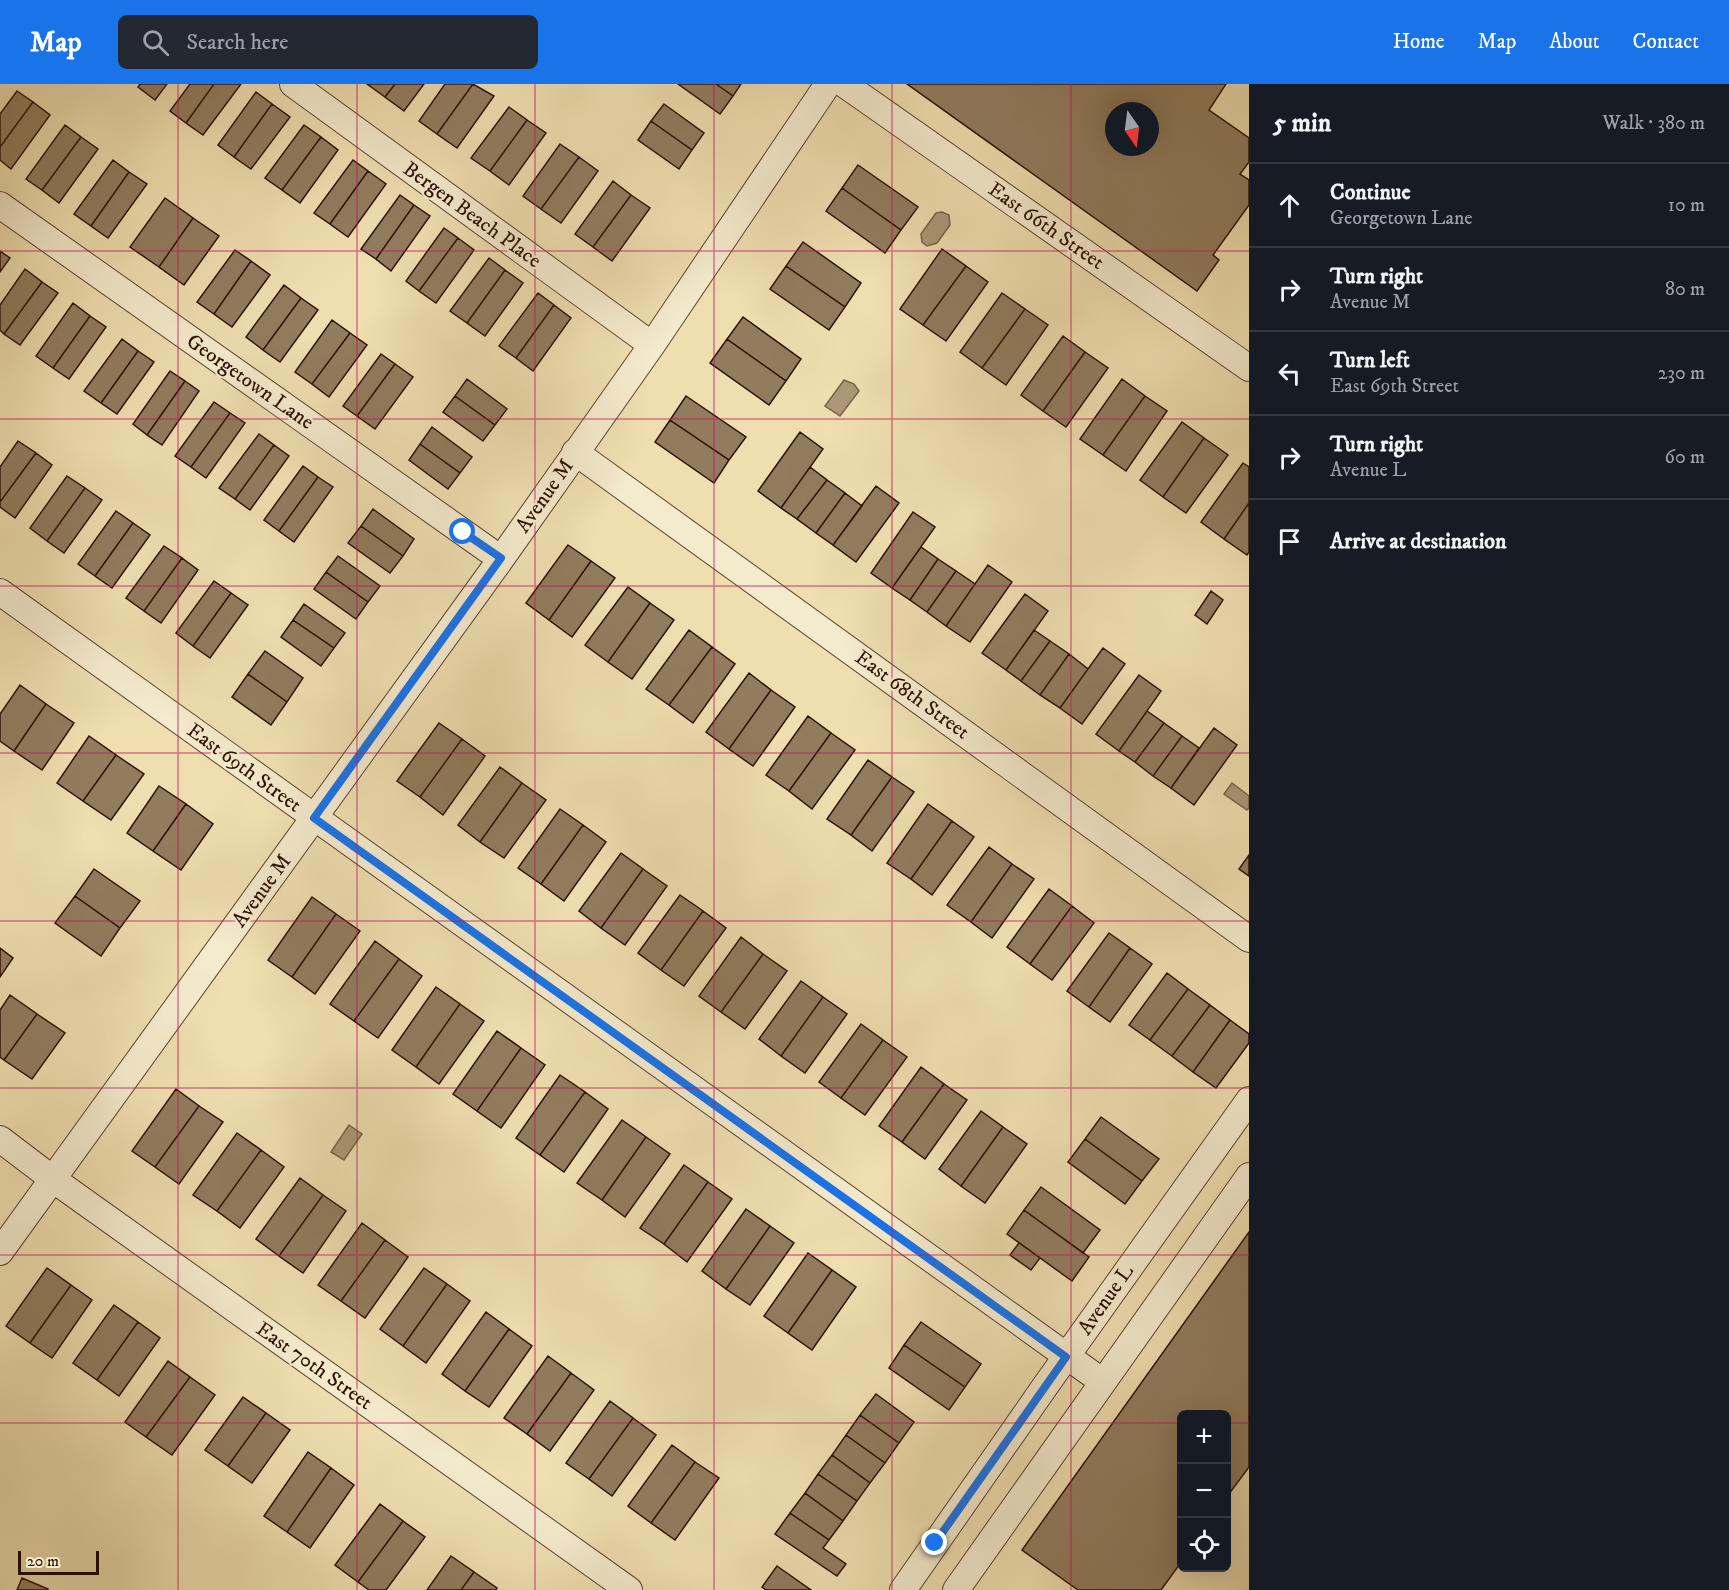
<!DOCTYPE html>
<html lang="en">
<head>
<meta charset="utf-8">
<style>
  :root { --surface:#171b24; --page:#242831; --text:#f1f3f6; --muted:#9ea1a6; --line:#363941; --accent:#1a73e8 }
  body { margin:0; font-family:"IM FELL DW Pica",serif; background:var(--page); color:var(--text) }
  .controls { position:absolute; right:18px; bottom:18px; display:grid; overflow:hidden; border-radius:9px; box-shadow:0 6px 24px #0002 }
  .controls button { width:54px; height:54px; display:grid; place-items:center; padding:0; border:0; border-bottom:2px solid var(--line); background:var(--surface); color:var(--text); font:30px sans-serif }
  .compass { position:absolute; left:1105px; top:18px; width:54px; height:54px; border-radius:50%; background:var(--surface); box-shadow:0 6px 24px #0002; rotate:166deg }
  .scale { position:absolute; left:18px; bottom:15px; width:81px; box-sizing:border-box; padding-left:6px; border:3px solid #2d1105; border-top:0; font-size:16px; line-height:21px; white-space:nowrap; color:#2d1105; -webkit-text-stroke:4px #f4eacc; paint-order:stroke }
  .stop { position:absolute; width:18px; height:18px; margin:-14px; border:4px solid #1a73e8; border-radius:50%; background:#fff }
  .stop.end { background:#1a73e8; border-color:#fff; box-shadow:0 2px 6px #0008 }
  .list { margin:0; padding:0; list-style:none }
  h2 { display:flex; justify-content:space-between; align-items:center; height:78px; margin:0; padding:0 24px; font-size:26px }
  h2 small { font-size:20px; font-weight:400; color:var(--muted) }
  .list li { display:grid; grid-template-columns:39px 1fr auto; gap:18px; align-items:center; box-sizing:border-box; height:84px; padding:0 24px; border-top:2px solid var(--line) }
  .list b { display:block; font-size:22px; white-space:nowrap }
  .list p { margin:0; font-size:20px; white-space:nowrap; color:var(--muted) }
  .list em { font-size:20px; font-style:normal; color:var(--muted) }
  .icon { flex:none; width:33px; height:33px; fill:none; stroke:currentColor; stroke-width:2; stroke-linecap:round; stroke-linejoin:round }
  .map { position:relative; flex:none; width:1249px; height:1506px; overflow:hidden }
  header { display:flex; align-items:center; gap:36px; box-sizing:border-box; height:84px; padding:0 30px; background:var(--accent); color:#fff }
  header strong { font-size:28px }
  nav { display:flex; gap:33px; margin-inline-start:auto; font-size:21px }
  .search { width:420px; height:54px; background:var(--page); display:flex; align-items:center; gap:15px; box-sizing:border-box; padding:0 21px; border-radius:9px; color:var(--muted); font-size:22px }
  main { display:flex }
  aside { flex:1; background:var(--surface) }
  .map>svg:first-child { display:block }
  .water { fill:#ac9876; stroke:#796249; stroke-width:1.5 }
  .building { fill:#917c5e; stroke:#2d1105; stroke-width:1.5; fill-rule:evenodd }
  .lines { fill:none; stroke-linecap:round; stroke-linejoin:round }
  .minor-casing { stroke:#5d4430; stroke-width:28 }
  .minor { stroke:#f4eacc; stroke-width:26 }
  .route { stroke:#1a73e8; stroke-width:8 }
  .grid { fill:none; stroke:#c2185b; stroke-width:1.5; stroke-opacity:0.55 }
  .labels { text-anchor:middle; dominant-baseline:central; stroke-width:4.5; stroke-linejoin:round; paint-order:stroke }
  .street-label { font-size:21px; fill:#2d1105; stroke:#f4eacc }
</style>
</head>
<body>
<header>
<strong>Map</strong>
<div class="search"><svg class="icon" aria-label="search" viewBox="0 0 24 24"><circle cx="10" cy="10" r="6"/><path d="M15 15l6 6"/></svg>Search here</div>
<nav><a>Home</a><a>Map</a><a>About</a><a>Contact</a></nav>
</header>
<main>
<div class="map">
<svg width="1249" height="1506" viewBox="0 0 1249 1506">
  <rect width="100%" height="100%" fill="#eedeb0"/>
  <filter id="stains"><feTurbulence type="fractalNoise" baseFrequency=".00333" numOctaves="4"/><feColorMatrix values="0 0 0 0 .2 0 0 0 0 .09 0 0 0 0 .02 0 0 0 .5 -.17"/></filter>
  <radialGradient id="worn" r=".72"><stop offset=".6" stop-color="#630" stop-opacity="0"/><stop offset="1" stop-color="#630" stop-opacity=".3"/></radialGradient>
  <path class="water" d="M942,128L949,131L950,141L937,159L927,162L922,158L921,150L936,129Z
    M844,296L854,300L859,307L840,332L825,322Z
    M1232,699L1249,712V724L1247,726L1224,710Z
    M349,1041L362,1050L344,1076L331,1068Z"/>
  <path class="building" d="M140,0H167L155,16L138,3Z
    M190,0H214L186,39L170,27Z
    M214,0H241L203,51L186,39Z
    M367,0H395L385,13Z
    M395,0H424L404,27L385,13Z
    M445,0H473L437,50L419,37Z
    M473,0L494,12L457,64L437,50Z
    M678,0H716L733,12L720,30Z
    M716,0H741L733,12Z
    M907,0H1226L1209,26L1249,54V78L1240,90L1249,96V121L1213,171L1219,176L1197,207ZM1114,27H1150V63H1114Z
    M17,7L33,18L0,63V30Z
    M256,8L272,20L234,73L218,61Z
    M33,18L50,31L11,85L0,76V63Z
    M272,20L290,33L251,85L234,73Z
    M664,20L704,49L692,66L651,37Z
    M509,23L527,36L490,87L471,74Z
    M527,36L546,49L509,101L490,87Z
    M651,37L692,66L679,85L638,56Z
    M65,41L81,53L42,106L26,95Z
    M304,41L321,53L282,106L265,94Z
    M81,53L98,65L59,119L42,106Z
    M321,53L338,66L300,119L282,106Z
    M560,60L579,73L541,125L523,112Z
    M579,73L598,87L561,139L541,125Z
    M113,76L129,88L91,142L74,130Z
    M353,76L368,87L330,140L314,129Z
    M858,81L918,123L901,146L842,104Z
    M368,87L386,100L348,153L330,140Z
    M129,88L147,100L108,154L91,142Z
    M613,97L631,111L593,163L575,150Z
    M842,104L901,146L885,169L826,127Z
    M400,111L414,121L376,175L361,165Z
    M631,111L650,124L612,177L593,163Z
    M165,114L193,134L159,183L130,163Z
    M414,121L430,132L391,187L376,175Z
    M193,134L219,152L184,201L159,183Z
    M444,144L458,154L419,207L406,197Z
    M458,154L474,166L436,219L419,207Z
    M803,158L861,199L845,223L786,182Z
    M942,165L966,182L923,241L900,225Z
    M235,166L251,177L214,230L197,218Z
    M0,167L10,174L0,188Z
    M489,174L505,186L467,239L450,227Z
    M251,177L270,191L232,243L214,230Z
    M786,182L845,223L829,246L770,205Z
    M966,182L988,198L946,257L923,241Z
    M25,185L42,198L4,250L0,246V221Z
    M505,186L523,199L485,252L467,239Z
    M42,198L58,209L20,261L4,250Z
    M284,201L301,214L263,266L246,253Z
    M538,209L554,221L516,274L499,262Z
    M1002,209L1025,225L982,284L960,268Z
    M301,214L318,226L280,278L263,266Z
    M73,219L90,232L53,284L36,272Z
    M554,221L571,234L533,287L516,274Z
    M1025,225L1048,241L1006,301L982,284Z
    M90,232L106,243L69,295L53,284Z
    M743,233L801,275L786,297L727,255Z
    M332,236L350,249L312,300L295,288Z
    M350,249L367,261L329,313L312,300Z
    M1063,252L1085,268L1043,327L1021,311Z
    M122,255L138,267L101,319L84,307Z
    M727,255L786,297L769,321L710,279Z
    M138,267L154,278L117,330L101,319Z
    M1085,268L1108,284L1066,343L1043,327Z
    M381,270L395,280L357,332L343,322Z
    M395,280L413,293L375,345L357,332Z
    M170,287L185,297L147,351L133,340Z
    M467,295L507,325L495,341L455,312Z
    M1122,295L1145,312L1103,371L1080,355Z
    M185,297L199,307L162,361L147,351Z
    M455,312L495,341L483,357L443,328Z
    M686,312L746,353L729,376L670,336Z
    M1145,312L1167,327L1126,387L1103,371Z
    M214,318L230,329L191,383L175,372Z
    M230,329L245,339L206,394L191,383Z
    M670,336L729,376L714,399L655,358Z
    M1182,338L1204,354L1163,413L1140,396Z
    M432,343L472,373L460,389L420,360Z
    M800,348L823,365L781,424L758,407Z
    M259,350L274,361L235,415L219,404Z
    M1204,354L1228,371L1186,429L1163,413Z
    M18,357L36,369L0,418V383Z
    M420,360L460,389L448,405L409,376Z
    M274,361L289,372L250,426L235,415Z
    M36,369L52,381L15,434L0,423V418Z
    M1243,379L1249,383V419L1224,455L1201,438Z
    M303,382L318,393L279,447L264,436Z
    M810,383L827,396L797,435L781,424Z
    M67,392L85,404L47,457L30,444Z
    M318,393L333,403L294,458L279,447Z
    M827,396L845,409L816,449L797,435Z
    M876,402L899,419L856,478L833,461Z
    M85,404L102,416L64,469L47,457Z
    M845,409L862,422L833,461L816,449Z
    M1249,419V468L1247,471L1224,455Z
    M373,425L414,455L403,472L361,442Z
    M116,427L133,439L95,492L78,480Z
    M913,428L935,443L892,504L871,489Z
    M133,439L150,451L112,504L95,492Z
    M361,442L403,472L390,489L348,459Z
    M568,461L591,477L549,536L526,519Z
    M164,462L182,474L144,527L126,514Z
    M921,463L938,475L910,516L892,504Z
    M338,472L380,502L368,518L326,488Z
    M182,474L198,486L161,539L144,527Z
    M938,475L956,487L927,528L910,516Z
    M591,477L615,494L572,553L549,536Z
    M988,481L1012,498L970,558L946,542Z
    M956,487L975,500L946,542L927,528Z
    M326,488L368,518L356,535L314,505Z
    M214,497L231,509L193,562L176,549Z
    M628,503L650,519L608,578L585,561Z
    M1211,507L1223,516L1207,540L1195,531Z
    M231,509L248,521L210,574L193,562Z
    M1025,510L1048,527L1006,586L982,569Z
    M650,519L674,536L632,595L608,578Z
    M304,520L345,549L334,564L293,536Z
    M293,536L334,564L321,582L281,553Z
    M689,546L712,563L669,621L646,605Z
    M1034,546L1050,557L1021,597L1006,586Z
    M1050,557L1069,570L1040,611L1021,597Z
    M712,563L735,580L693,639L669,621Z
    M1103,564L1125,580L1082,640L1060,624Z
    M265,567L303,594L287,618L248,590Z
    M1069,570L1088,585L1060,624L1040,611Z
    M749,589L771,606L729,665L706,648Z
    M248,590L287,618L271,641L232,613Z
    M1139,591L1161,607L1119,667L1096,650Z
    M20,601L46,620L14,667L0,657V630Z
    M771,606L795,623L753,682L729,665Z
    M46,620L74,639L42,686L14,667Z
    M1147,627L1164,639L1135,678L1119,667Z
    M808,632L831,649L789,707L766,691Z
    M439,639L462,655L420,713L397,697Z
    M1164,639L1182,652L1153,692L1135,678Z
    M1214,644L1237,661L1194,721L1171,704Z
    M831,649L855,666L812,725L789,707Z
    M89,652L116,671L83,717L57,699Z
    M1182,652L1199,664L1171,704L1153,692Z
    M462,655L485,672L443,731L420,713Z
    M116,671L144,690L111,736L83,717Z
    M868,676L892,693L851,751L827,735Z
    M500,683L522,699L480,758L458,741Z
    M892,693L914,708L872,767L851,751Z
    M522,699L546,716L504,774L480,758Z
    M159,702L186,720L153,767L127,749Z
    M186,720L213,740L181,786L153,767Z
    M928,720L952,737L911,795L887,779Z
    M560,725L583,741L541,800L518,784Z
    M952,737L974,753L932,811L911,795Z
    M583,741L606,758L564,817L541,800Z
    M989,763L1012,780L971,838L947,821Z
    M621,769L643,785L601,844L579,827Z
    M1249,771V792L1239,785Z
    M1012,780L1034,795L992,854L971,838Z
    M94,785L140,817L120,844L75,812Z
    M643,785L667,802L625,861L601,844Z
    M1049,805L1072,822L1030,880L1007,863Z
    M680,811L703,827L661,886L638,869Z
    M75,812L120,844L101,872L55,839Z
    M312,813L336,830L292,893L268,876Z
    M1072,822L1094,839L1052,896L1030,880Z
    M703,827L726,844L684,902L661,886Z
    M336,830L360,847L315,910L292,893Z
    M1109,849L1130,864L1089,923L1067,907Z
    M741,853L763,870L721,928L699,912Z
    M375,857L399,875L354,937L330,920Z
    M0,864L13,874L0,893Z
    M1130,864L1152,880L1110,938L1089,923Z
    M763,870L787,887L745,945L721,928Z
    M399,875L422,892L378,954L354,937Z
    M1167,889L1188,905L1150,956L1129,941Z
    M801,897L823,913L781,972L759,955Z
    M436,903L460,920L416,983L392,966Z
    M1188,905L1210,921L1172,972L1150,956Z
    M10,911L37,930L4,976L0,973V926Z
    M823,913L847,930L805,989L781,972Z
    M460,920L484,937L439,1000L416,983Z
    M1210,921L1230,936L1193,988L1172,972Z
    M37,930L65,949L32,995L4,976Z
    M1230,936L1249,950V959L1216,1004L1193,988Z
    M861,940L883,956L841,1014L819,998Z
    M497,947L521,964L477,1027L453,1010Z
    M883,956L907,973L865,1031L841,1014Z
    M521,964L545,981L501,1044L477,1027Z
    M921,983L944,1000L902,1058L879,1042Z
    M560,991L585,1008L540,1071L516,1054Z
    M944,1000L967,1016L925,1075L902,1058Z
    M176,1005L199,1022L155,1083L132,1067Z
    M585,1008L608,1025L564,1088L540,1071Z
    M199,1022L223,1038L179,1100L155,1083Z
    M981,1027L1003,1043L961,1102L939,1085Z
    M1101,1033L1159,1075L1142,1097L1085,1055Z
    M622,1036L646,1053L602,1116L577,1099Z
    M1003,1043L1027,1060L985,1119L961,1102Z
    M237,1049L261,1066L217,1127L193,1111Z
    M646,1053L670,1070L625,1133L602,1116Z
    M1085,1055L1142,1097L1125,1120L1068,1078Z
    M261,1066L284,1083L240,1144L217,1127Z
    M684,1081L708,1098L664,1160L640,1144Z
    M300,1094L323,1111L279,1172L256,1155Z
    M708,1098L732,1115L687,1178L664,1160Z
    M1041,1103L1100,1146L1083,1169L1024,1126Z
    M323,1111L346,1127L303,1189L279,1172Z
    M746,1125L770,1142L726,1205L702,1187Z
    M1024,1126L1089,1173L1072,1197L1007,1150Z
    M362,1139L385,1156L341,1217L318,1201Z
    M770,1142L794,1159L750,1221L726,1205Z
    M1249,1148V1383L1226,1414V1330H1182V1477L1161,1506H1078L1022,1466Z
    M385,1156L408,1173L365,1234L341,1217Z
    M1019,1159L1040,1174L1031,1186L1010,1171Z
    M808,1169L832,1186L788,1249L764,1232Z
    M47,1184L71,1201L30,1259L6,1242Z
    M424,1184L447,1200L403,1262L380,1245Z
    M832,1186L856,1203L812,1266L788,1249Z
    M447,1200L470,1217L426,1279L403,1262Z
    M71,1201L92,1216L52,1274L30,1259Z
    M114,1221L138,1238L97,1296L73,1279Z
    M486,1228L509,1245L465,1307L442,1290Z
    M138,1238L160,1254L119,1312L97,1296Z
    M921,1238L981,1280L965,1303L904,1261Z
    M509,1245L532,1262L489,1323L465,1307Z
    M904,1261L965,1303L949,1326L889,1284Z
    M548,1272L571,1289L527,1350L504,1334Z
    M168,1277L190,1293L146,1353L125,1338Z
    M571,1289L594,1306L550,1367L527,1350Z
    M190,1293L215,1311L172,1371L146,1353Z
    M876,1310L914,1338L899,1359L860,1331Z
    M243,1313L266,1329L228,1382L205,1366Z
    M610,1317L633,1334L589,1395L566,1379Z
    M266,1329L290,1346L252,1399L228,1382Z
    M860,1331L899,1359L885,1379L846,1351Z
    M633,1334L656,1351L612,1412L589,1395Z
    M846,1351L885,1379L870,1399L832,1371Z
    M672,1361L695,1378L651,1439L628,1422Z
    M308,1368L331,1384L287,1448L264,1432Z
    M832,1371L870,1399L857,1417L818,1390Z
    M695,1378L719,1394L675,1456L651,1439Z
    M331,1384L354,1401L310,1464L287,1448Z
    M818,1390L857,1417L843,1437L805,1409Z
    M805,1409L843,1437L829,1456L790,1429Z
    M380,1420L403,1437L358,1498L335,1481Z
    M790,1429L829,1456L823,1464L846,1480L837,1492L775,1450Z
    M403,1437L425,1453L386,1506H369L358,1498Z
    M451,1472L474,1488L461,1506H427Z
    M777,1482L811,1506H766L762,1503Z
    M474,1488L497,1504L496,1506H461Z
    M22,1494L48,1505V1506H17Z"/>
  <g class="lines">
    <defs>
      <path id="minor" d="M293,0L652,261
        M844,0L1249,284
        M0,121L501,475
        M575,368L1249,855
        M0,508L1103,1298
        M0,1055L54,1096L629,1506
        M0,1168L501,475L652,261L828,0
        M903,1506L1046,1301L1249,1016
        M956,1506L1249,1092"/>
    </defs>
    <use href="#minor" class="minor-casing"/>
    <use href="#minor" class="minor"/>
  </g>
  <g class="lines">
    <path class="route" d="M463,448L501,474L314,734L1066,1273L935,1459"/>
  </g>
  <path class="grid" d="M178,0V1506M357,0V1506M535,0V1506M714,0V1506M892,0V1506M1071,0V1506M0,167H1249M0,335H1249M0,502H1249M0,669H1249M0,837H1249M0,1004H1249M0,1171H1249M0,1339H1182M1226,1339H1249"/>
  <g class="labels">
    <g class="street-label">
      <text transform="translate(472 131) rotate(36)">Bergen Beach Place</text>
      <text transform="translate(1046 142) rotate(35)">East 66th Street</text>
      <text transform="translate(250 298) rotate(35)">Georgetown Lane</text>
      <text transform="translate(545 412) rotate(-55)">Avenue M</text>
      <text transform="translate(912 611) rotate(36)">East 68th Street</text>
      <text transform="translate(244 684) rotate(36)">East 69th Street</text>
      <text transform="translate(262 807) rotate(-54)">Avenue M</text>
      <text transform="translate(1106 1216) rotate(-55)">Avenue L</text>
      <text transform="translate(314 1282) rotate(35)">East 70th Street</text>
    </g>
  </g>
  <rect width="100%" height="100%" filter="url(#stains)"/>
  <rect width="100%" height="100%" fill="url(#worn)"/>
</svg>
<div class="controls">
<button>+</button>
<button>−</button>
<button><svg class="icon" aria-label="locate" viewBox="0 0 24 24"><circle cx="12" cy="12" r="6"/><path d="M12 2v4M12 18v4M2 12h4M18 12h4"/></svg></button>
</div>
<svg class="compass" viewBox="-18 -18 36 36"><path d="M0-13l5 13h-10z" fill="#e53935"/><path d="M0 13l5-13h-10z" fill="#9ea1a6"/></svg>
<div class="scale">20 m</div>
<div class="stop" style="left:463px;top:448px"></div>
<div class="stop end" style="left:935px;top:1459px"></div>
</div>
<aside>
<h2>5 min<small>Walk · 380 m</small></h2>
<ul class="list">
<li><svg class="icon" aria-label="ahead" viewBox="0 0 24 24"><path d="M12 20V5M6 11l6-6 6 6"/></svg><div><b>Continue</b><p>Georgetown Lane</p></div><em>10 m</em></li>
<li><svg class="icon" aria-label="right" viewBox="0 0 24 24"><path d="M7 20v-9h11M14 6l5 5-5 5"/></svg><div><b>Turn right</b><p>Avenue M</p></div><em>80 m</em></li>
<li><svg class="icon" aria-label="left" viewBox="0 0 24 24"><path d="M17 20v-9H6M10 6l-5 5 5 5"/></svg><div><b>Turn left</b><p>East 69th Street</p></div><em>230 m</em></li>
<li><svg class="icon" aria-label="right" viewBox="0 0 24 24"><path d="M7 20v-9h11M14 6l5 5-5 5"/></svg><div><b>Turn right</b><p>Avenue L</p></div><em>60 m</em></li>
<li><svg class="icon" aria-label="arrive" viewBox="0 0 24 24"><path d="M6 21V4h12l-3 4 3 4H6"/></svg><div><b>Arrive at destination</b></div></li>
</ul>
</aside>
</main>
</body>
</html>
